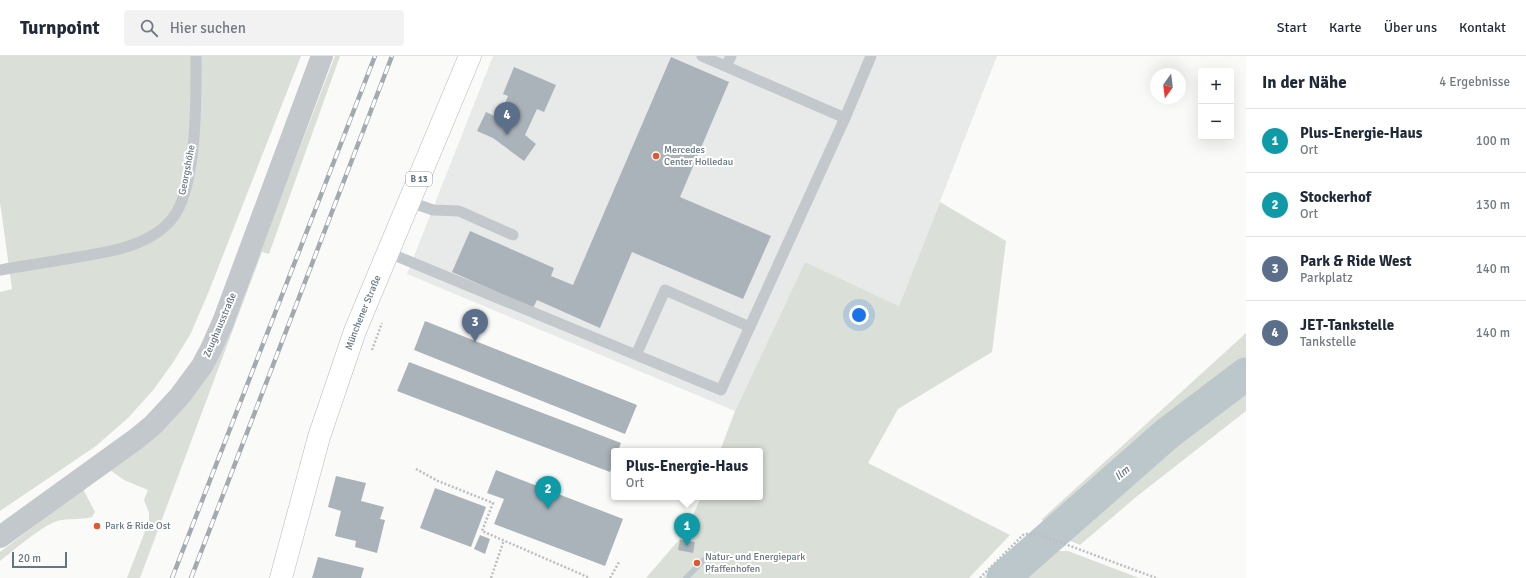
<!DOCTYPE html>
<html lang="de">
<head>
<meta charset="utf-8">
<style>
  :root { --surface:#fff; --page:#f2f2f3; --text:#1f2937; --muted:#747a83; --line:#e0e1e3; --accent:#111827 }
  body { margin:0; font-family:Signika,sans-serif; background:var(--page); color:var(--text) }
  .controls { position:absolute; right:12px; top:12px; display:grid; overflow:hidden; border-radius:4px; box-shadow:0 4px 16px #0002 }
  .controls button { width:36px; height:36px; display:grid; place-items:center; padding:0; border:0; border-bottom:1px solid var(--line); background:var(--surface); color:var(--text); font:20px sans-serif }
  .compass { position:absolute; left:1150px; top:12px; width:36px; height:36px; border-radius:50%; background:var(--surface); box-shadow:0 4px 16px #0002; rotate:194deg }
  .scale { position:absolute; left:12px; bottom:10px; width:55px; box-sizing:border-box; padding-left:4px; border:2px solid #657683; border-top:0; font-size:11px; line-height:14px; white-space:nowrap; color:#657683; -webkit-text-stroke:3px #fff; paint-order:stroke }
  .you { position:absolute; left:859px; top:259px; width:14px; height:14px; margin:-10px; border:3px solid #fff; border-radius:50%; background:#1a73e8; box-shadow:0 0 0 6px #1a73e833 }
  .badge { display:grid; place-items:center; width:26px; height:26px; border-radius:50%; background:var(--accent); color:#fff; font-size:13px; font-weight:700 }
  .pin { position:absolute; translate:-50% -33px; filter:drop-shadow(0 1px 2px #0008) }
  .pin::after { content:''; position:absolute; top:21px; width:14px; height:12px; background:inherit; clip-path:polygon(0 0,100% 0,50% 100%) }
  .popup { position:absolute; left:611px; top:392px; width:152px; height:52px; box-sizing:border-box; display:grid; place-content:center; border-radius:4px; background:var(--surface); filter:drop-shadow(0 1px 3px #0005); font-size:13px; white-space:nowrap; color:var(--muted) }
  .popup b { font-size:15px; color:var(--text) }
  .popup::after { content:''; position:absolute; left:50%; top:100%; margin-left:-8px; border:8px solid transparent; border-top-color:var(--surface) }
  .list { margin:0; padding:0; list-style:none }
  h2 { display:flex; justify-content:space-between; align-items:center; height:52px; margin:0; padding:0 16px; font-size:17px }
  h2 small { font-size:13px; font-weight:400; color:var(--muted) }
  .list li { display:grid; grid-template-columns:26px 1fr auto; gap:12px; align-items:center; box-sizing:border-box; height:64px; padding:0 16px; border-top:1px solid var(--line) }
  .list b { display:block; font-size:15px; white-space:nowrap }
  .list p { margin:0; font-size:13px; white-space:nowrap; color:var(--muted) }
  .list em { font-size:13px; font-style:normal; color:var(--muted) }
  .icon { flex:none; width:22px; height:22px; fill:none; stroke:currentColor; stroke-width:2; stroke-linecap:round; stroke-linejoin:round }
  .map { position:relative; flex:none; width:1246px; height:522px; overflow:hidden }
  header { display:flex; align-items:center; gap:24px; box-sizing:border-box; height:56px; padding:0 20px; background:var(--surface); border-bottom:1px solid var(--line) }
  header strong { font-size:19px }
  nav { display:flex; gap:22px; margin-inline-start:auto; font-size:14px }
  .search { width:280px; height:36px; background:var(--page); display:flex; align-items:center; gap:10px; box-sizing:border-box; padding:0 14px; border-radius:4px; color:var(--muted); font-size:15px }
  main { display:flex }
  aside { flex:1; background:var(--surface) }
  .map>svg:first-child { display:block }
  .built { fill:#e8e9e9 }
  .green { fill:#dadfd7 }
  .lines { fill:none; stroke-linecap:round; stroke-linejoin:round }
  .stream { stroke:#bbc7cb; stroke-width:5.5 }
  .river { stroke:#bbc7cb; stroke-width:33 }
  .building { fill:#aab3b9 }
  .primary-casing { stroke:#b5babe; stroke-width:23 }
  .path { stroke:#bbbfc2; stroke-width:2.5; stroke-dasharray:2 2; stroke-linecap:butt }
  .lane { stroke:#c3c8cc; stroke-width:11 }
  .street { stroke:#c3c8cc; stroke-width:22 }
  .primary { stroke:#fff; stroke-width:22 }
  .rail-casing { stroke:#a2aab0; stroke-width:4.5 }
  .rail { stroke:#fff; stroke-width:3; stroke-dasharray:9; stroke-linecap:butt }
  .poi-dot { fill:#e4572e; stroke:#fff; stroke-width:1.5 }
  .labels { text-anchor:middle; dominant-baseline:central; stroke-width:4; stroke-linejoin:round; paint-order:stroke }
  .shield { fill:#fff; stroke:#939fa8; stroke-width:1 }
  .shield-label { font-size:9px; font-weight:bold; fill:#657683 }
  .poi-label { font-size:10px; fill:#657683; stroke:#fff; text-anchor:start }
  .street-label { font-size:10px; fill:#657683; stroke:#fff }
  .water-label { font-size:11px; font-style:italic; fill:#60757c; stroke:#fff }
</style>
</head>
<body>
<header>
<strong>Turnpoint</strong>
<div class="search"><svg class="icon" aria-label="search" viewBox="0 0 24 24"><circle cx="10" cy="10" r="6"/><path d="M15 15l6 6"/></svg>Hier suchen</div>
<nav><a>Start</a><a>Karte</a><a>Über uns</a><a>Kontakt</a></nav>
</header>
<main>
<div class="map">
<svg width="1246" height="522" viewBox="0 0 1246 522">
  <rect width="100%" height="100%" fill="#fafaf8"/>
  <path class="built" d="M493,0H997L899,250L805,206L735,355L407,218Z"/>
  <path class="green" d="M0,0H301L209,235L191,277L174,305L154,333L128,362L96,390L0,455V236L12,233L0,146Z
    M335,0H340L269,198L262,196L140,522H127L149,465V457L144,444L148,434L124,424L110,414L243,240Z
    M940,146L1006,185L992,296L898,353L868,407L1010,479L969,522H646L685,477L701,441H760V395H720L735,355L805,206L899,250Z
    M1246,277V355L1136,441L1080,489L1047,475L1042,463Z
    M83,433L95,456L92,461C80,464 69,462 57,465C42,470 14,494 0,505V496Z
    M1024,483H1035L1057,495H1068L1139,522H983Z"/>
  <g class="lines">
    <path class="stream" d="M686,522L708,500"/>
    <path class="river" d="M1003,522L1168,377L1246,318"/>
  </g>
  <path class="building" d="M671,1L729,26L680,141L771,180L743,243L632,196L600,272L537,244L533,252L452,216L470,175L554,212L551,220L573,229Z
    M514,11L556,29L544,56L537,53L525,79L536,88L524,105L493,82L477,75L486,56L499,62L508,40L503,38Z
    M425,265L637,349L625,378L414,294Z
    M409,306L621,387L618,395H614V405L610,416L397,335Z
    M496,414L623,463L605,510L494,468L504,443L487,437Z
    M336,420L366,427L361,445L384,451L380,463L385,464L377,497L355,491L356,485L335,480L341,455L328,451Z
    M435,432L486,451L471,491L420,472Z
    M480,479L490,483L485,498L474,493Z
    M680,484L695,486L693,497L678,494Z
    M318,501L364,512L361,522H312Z"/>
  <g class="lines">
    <defs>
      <g id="primary">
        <path id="s1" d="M281,522L319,381L355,275L470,0"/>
      </g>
    </defs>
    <use href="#primary" class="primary-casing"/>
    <path class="path" d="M372,294L382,267
      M416,413L438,425L493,447L482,475L590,522
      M491,522L504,484
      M610,522L619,506
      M980,522L1024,478H1038L1156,522"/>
    <path class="lane" d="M702,0L845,62
      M726,10L731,0
      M410,146L433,154L459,155L513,179
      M389,197L721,334L845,62L871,0
      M0,214C22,210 44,207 66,203C101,197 147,193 172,163C198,131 196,41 196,0
      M636,299L665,234L750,271"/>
    <path class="street" d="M0,481L136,383L153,369L179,341L202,310L211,293L223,266L322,0"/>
    <use href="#primary" class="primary"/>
    <defs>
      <path id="rail" d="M172,522L375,0
        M191,522L392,0"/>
    </defs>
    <use href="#rail" class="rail-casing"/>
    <use href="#rail" class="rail"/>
  </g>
  <g class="poi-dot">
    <circle cx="656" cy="100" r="4"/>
    <circle cx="97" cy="470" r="4"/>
    <circle cx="697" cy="507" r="4"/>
  </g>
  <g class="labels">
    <rect class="shield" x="406" y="116" width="26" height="14" rx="3"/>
    <g class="shield-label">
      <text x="419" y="123">B 13</text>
    </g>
    <g class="poi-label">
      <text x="664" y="94">Mercedes<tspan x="664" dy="12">Center Holledau</tspan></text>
      <text x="105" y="470">Park &amp; Ride Ost</text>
      <text x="705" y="501">Natur- und Energiepark<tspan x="705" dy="12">Pfaffenhofen</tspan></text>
    </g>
    <g class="street-label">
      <text transform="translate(187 114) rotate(-79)">Georgshöhe</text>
      <text stroke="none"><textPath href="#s1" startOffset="278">Münchener Straße</textPath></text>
      <text transform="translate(220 269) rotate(-67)">Zeughausstraße</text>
    </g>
    <g class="water-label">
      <text transform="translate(1122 417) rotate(-41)">Ilm</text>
    </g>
  </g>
</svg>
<div class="controls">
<button>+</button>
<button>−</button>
</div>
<svg class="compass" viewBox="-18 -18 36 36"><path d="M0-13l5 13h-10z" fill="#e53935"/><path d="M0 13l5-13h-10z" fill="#747a83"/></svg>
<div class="scale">20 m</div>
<div class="you"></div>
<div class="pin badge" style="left:687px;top:490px;background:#0f9aa8">1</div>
<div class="popup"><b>Plus-Energie-Haus</b>Ort</div>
<div class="pin badge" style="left:548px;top:453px;background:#0f9aa8">2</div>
<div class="pin badge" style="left:475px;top:286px;background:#5c6f8a">3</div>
<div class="pin badge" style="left:507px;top:79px;background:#5c6f8a">4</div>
</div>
<aside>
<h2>In der Nähe<small>4 Ergebnisse</small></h2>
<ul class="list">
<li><span class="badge" style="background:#0f9aa8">1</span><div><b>Plus-Energie-Haus</b><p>Ort</p></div><em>100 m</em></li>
<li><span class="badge" style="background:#0f9aa8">2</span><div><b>Stockerhof</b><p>Ort</p></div><em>130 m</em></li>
<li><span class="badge" style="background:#5c6f8a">3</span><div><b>Park &amp; Ride West</b><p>Parkplatz</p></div><em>140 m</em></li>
<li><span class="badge" style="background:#5c6f8a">4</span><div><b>JET-Tankstelle</b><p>Tankstelle</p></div><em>140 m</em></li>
</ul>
</aside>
</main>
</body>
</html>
